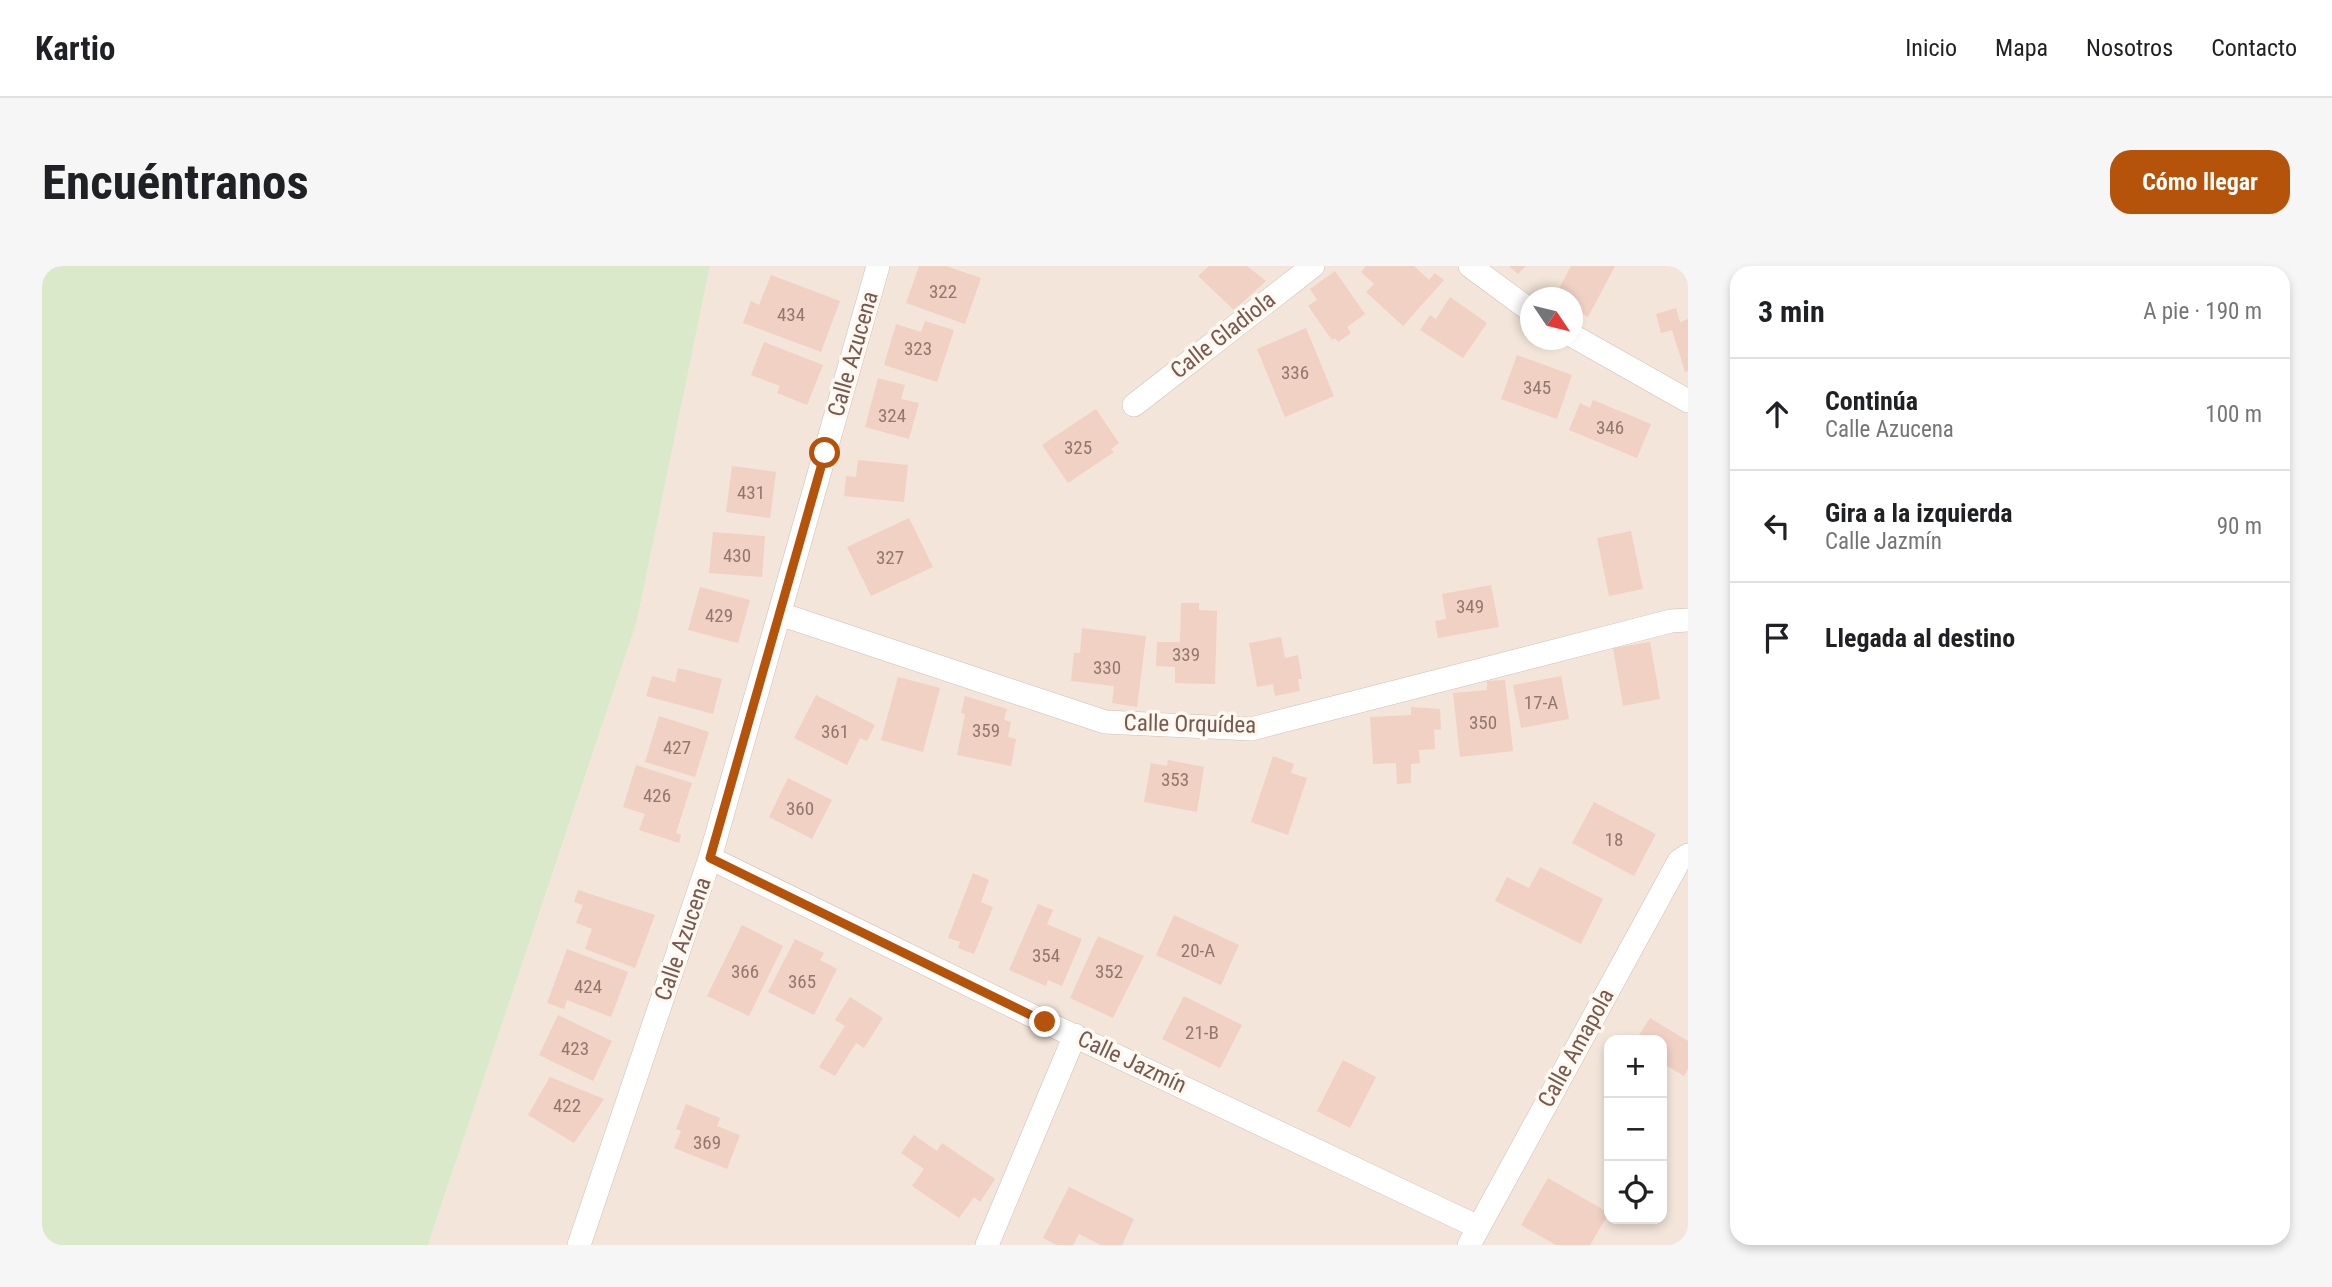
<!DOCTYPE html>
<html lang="es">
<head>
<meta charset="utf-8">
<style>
  :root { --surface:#fff; --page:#f6f6f6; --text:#202124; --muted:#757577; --line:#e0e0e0; --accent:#b45309 }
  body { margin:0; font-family:"Roboto Condensed",sans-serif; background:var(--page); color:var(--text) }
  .controls { position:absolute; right:21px; bottom:21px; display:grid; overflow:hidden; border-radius:14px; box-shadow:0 4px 10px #0003 }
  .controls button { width:63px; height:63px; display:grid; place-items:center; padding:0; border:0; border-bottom:2px solid var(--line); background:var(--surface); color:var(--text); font:35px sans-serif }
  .compass { position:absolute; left:1478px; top:21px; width:63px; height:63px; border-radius:50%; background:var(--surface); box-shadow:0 4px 10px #0003; rotate:125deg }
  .stop { position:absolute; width:21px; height:21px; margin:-16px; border:5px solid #b45309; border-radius:50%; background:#fff }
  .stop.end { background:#b45309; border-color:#fff; box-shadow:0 2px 7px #0008 }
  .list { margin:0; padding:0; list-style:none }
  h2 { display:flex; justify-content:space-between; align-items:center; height:91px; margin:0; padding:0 28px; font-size:30px }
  h2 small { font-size:23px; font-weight:400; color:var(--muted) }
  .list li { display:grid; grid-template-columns:46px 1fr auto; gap:21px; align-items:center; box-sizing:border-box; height:112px; padding:0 28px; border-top:2px solid var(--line) }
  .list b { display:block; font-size:26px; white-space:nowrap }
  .list p { margin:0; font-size:23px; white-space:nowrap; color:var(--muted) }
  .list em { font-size:23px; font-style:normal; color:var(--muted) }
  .icon { flex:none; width:38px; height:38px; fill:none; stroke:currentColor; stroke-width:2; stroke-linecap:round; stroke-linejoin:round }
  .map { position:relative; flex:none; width:1646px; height:979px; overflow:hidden; border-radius:21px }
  header { display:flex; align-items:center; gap:42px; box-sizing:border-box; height:98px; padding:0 35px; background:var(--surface); border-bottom:2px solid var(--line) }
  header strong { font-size:33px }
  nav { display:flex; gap:38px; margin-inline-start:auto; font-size:24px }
  .intro { display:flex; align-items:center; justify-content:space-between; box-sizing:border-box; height:168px; padding:0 42px }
  h1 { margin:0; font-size:49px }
  .button { padding:18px 32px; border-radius:21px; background:var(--accent); color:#fff; font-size:24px; font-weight:700 }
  main { display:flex; gap:42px; padding:0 42px }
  aside { flex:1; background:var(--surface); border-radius:21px; box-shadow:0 4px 10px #0003 }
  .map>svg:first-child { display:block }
  .residential { fill:#f3e5d9; fill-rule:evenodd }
  .green { fill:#d9e9c9 }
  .building { fill:#f0d1c4 }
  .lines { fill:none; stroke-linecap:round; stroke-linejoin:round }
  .minor-casing { stroke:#d0bdb3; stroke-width:24 }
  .minor { stroke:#fff; stroke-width:23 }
  .route { stroke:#b45309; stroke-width:9 }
  .labels { text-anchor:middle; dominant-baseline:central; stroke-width:7; stroke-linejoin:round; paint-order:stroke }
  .number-label { font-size:19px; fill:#94776c }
  .street-label { font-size:23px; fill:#76594f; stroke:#fef8f1 }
</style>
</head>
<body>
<header>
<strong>Kartio</strong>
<nav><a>Inicio</a><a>Mapa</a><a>Nosotros</a><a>Contacto</a></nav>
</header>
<div class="intro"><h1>Encuéntranos</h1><a class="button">Cómo llegar</a></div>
<main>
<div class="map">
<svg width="1646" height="979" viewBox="0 0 1646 979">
  <rect width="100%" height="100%" fill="#fcf4eb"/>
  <path class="residential" d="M668,0H1646V979H386L595,355ZM1489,32H1531V74H1489ZM1567,774H1620V953H1567Z"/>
  <path class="green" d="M0,0H668L595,355L386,979H0Z"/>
  <path class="building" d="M877,0H904L939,12L923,58L864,37Z
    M1167,0H1205L1224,15L1192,44L1156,10Z
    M1324,0H1372L1387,14L1393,7L1402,14L1361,60L1324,26L1332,18L1319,6Z
    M1467,0H1484L1476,8Z
    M1529,0H1573L1546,51L1531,42V32H1512Z
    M1293,5L1323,48L1305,61L1309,67L1296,76L1293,72L1290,74L1266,40L1275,34L1268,23Z
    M729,9L798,35L779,86L701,57L709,35L717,39Z
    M1408,31L1445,57L1421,92L1378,64L1388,49L1394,53Z
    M1634,42L1638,56L1646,53V105L1643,106L1630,64L1619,67L1614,48Z
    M883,55L912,64L895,116L842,99L854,58L879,66Z
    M1264,62L1292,130L1243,151L1215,83Z
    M722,76L781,99L765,139L735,127L738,120L709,109Z
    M1475,89L1530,109L1515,153L1459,133Z
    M836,112L863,119L859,133L877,137L867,173L823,161Z
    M1551,134L1609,158L1595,192L1527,164L1538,137L1548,142Z
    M1054,143L1077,177L1069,183L1072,186L1026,217L1000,179Z
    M816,194L866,199L862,236L802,230L804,210L814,211Z
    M690,200L734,206L728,252L684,246Z
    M867,252L891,301L829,330L805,281Z
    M1589,265L1601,323L1567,330L1555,272Z
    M671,266L723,270L720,311L667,307Z
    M1449,319L1457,361L1396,372L1393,355L1404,353L1400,328Z
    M658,321L708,334L696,377L646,364Z
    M1139,337H1157V344L1175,345L1173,418L1133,417V401L1114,400L1115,376H1138Z
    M1040,362L1104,370L1095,441L1070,437L1072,420L1029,415L1032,387H1038Z
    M1239,371L1243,392L1256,389L1260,413H1256L1258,425L1233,430L1231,418L1215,421L1207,377Z
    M1608,376L1618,433L1581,440L1571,382Z
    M636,402L680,413L671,448L604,430L610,410L633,416Z
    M1519,410L1527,453L1479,462L1471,419Z
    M856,411L898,422L881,486L839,474Z
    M1463,414L1471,485L1418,491L1411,427L1445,424V415Z
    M774,429L833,459L825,475L818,472L805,499L752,472Z
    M923,430L965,443L962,454L969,456L966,471L974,473L969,500L915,489L923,448L919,447Z
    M1369,441L1398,443L1399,463L1392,464L1393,483L1377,484L1378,497L1369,498V517L1355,518L1354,497L1331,498L1328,451L1369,449Z
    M617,450L667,466L653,511L603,496Z
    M1231,490L1252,498L1249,507L1265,512L1246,569L1209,556Z
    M1126,494L1162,501L1155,546L1102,536L1109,497L1125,500Z
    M594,499L650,517L634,567L639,569L637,577L597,564L603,548L581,541Z
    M746,512L790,534L770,573L727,551Z
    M1552,536L1614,568L1592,610L1530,577Z
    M1498,601L1561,633L1539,678L1453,635L1465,611L1487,622Z
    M931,607L947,614L939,636L951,641L932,688L916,682L918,676L906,672Z
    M536,624L613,649L593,702L543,683L550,663L534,657L541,639L532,636Z
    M996,638L1011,644L1005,658L1040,673L1020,720L1006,714L1004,720L967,704Z
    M1132,649L1197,679L1179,719L1114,689Z
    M700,659L741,680L707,750L665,730Z
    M1056,670L1102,690L1071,752L1028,732Z
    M753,673L782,687L778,694L795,703L772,749L726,726Z
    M525,683L586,706L569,751L525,734L522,743L505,737Z
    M1142,730L1200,759L1178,802L1120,773Z
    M808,731L841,752L822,782L814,777L793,810L777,801L803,760L793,754Z
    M516,749L570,775L551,815L497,789Z
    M1608,752L1646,775V803L1642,810L1620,797V774H1594Z
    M1301,794L1334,811L1308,862L1275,845Z
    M508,811L562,833L532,877L486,849Z
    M644,838L678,852L675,860L698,869L685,903L632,882L639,865L634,863Z
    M872,869L895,885L900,877L953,913L938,936L932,931L917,952L870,920L882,903L859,887Z
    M1506,912L1567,947L1548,979H1514L1479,959Z
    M1027,921L1092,953L1080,979H1059L1037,968L1031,979H1015L1001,972Z"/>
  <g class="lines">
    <defs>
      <path id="minor" d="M1428,0L1489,45
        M1531,70L1646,135
        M1092,139L1271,0
        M738,348L1063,456L1209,463L1629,355L1646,354
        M668,592L1003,756L1436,961
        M537,979L668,592L836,0
        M945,979L1033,769
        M1427,979L1637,595L1646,589"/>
    </defs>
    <use href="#minor" class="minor-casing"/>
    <use href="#minor" class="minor"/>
  </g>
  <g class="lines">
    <path class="route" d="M783,187L668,592L1003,756"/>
  </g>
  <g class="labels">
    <g class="number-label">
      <text x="901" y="25">322</text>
      <text x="749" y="48">434</text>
      <text x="876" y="82">323</text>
      <text x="1253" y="106">336</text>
      <text x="1495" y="121">345</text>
      <text x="850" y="149">324</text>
      <text x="1568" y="161">346</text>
      <text x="1036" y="181">325</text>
      <text x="709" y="226">431</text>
      <text x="695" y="289">430</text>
      <text x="848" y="291">327</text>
      <text x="1428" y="340">349</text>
      <text x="677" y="349">429</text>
      <text x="1144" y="388">339</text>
      <text x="1065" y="401">330</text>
      <text x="1499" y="436">17-A</text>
      <text x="1441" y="456">350</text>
      <text x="944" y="464">359</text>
      <text x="793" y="465">361</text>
      <text x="635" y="481">427</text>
      <text x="1133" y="513">353</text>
      <text x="615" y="529">426</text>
      <text x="758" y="542">360</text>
      <text x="1572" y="573">18</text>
      <text x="1156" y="684">20-A</text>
      <text x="1004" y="689">354</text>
      <text x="703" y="705">366</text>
      <text x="1067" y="705">352</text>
      <text x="760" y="715">365</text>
      <text x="546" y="720">424</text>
      <text x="1160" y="766">21-B</text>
      <text x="533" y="782">423</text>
      <text x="525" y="839">422</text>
      <text x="665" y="876">369</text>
    </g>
    <g class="street-label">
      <text transform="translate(1181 69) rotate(-38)">Calle Gladiola</text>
      <text transform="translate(811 88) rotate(-74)">Calle Azucena</text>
      <text transform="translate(1148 458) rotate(1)">Calle Orquídea</text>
      <text transform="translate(641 673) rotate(-71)">Calle Azucena</text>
      <text transform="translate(1534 782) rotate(-61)">Calle Amapola</text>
      <text transform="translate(1090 796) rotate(25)">Calle Jazmín</text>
    </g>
  </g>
</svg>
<div class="controls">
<button>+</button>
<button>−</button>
<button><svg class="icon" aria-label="locate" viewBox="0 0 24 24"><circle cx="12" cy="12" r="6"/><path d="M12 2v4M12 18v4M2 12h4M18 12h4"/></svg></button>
</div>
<svg class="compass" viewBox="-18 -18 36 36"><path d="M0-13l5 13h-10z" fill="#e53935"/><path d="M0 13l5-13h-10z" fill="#757577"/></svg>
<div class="stop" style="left:783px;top:187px"></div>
<div class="stop end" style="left:1003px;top:756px"></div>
</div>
<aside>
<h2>3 min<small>A pie · 190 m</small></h2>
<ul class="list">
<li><svg class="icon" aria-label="ahead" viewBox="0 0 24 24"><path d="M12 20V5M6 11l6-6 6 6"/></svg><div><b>Continúa</b><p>Calle Azucena</p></div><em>100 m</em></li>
<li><svg class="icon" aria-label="left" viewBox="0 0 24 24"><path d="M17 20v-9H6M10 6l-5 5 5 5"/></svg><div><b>Gira a la izquierda</b><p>Calle Jazmín</p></div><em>90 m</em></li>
<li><svg class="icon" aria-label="arrive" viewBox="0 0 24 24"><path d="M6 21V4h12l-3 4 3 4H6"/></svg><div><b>Llegada al destino</b></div></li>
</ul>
</aside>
</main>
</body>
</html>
